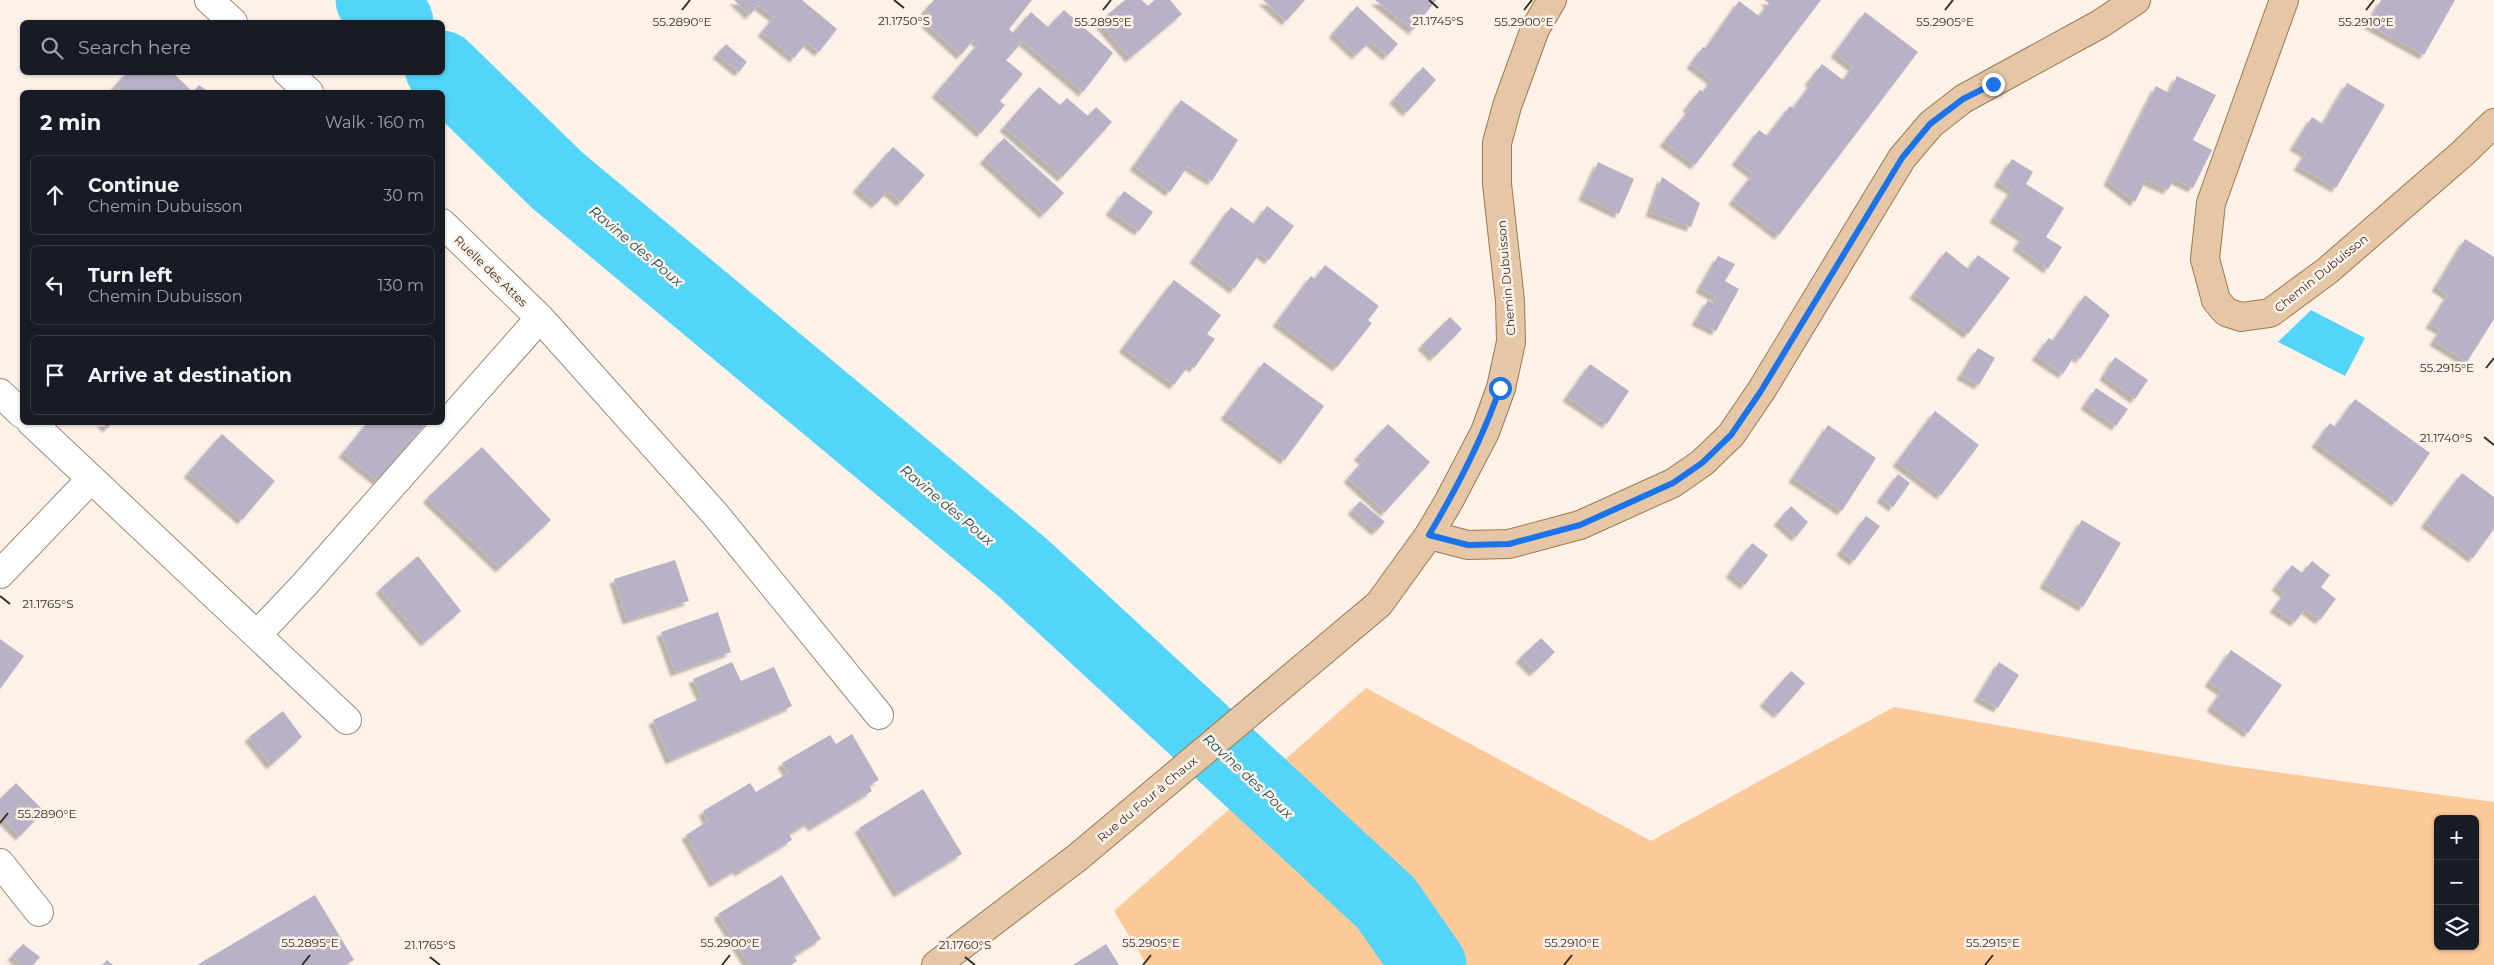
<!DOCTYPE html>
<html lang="en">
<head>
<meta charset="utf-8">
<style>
  :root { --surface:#171b24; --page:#20242c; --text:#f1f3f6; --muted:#9ea1a6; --line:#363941 }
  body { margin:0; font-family:Montserrat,sans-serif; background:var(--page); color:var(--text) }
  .controls { position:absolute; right:15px; bottom:15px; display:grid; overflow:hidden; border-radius:8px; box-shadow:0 1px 4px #0004 }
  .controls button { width:45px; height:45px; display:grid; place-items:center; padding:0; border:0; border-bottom:1px solid var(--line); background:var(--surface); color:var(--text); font:25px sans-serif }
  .stop { position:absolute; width:15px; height:15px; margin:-11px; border:4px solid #1a73e8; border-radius:50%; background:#fff }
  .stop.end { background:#1a73e8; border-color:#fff; box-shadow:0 1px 5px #0008 }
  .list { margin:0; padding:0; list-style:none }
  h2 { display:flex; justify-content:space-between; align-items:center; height:65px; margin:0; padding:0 20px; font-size:21px }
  h2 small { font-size:16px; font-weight:400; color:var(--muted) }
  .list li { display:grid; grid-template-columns:32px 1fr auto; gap:15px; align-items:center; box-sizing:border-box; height:80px; margin:0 10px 10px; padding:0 10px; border:1px solid var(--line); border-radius:8px }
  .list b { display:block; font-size:19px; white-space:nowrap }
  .list p { margin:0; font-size:16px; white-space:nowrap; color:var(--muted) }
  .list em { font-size:16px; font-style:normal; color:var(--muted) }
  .icon { flex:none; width:28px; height:28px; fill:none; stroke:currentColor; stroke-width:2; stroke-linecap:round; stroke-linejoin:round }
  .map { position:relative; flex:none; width:2494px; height:965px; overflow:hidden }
  .search { position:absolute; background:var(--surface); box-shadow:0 1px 4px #0004; left:20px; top:20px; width:425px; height:55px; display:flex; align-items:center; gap:12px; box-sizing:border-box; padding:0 18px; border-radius:8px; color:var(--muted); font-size:19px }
  .panel { position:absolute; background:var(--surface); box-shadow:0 1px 4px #0004; left:20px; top:90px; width:425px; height:335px; border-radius:8px }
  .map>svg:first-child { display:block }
  .green { fill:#fcc999; fill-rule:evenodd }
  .water { fill:#52d5f8 }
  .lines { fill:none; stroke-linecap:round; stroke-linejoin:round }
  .river { stroke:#52d5f8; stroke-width:75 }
  .building { fill:#b9b1c6; filter:url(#shadow) }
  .minor-casing { stroke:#9b8a7a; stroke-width:30 }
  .major-casing { stroke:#9c7852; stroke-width:30 }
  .minor { stroke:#fff; stroke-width:28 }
  .major { stroke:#e5c7a6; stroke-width:28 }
  .route { stroke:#1a73e8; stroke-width:6 }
  .ticks { fill:none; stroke:#342d26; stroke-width:2 }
  .labels { text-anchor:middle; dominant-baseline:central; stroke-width:5; stroke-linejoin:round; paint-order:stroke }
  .street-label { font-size:12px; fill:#342d26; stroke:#fef2e8 }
  .water-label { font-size:14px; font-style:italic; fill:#18505e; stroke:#fef2e8 }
  .ticks-label { font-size:12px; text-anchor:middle; fill:#342d26; stroke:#fef2e8; stroke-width:5; stroke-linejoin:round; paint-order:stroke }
</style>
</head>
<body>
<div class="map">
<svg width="2494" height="965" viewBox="0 0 2494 965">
  <defs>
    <filter id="shadow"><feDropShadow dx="-4.5" dy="4.5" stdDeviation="1" flood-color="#0004"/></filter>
  </defs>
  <rect width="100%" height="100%" fill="#fef2e8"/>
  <path class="green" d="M1366,688L1651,841L1894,707L2225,765L2494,802V965H1147L1114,911ZM2438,819H2475V946H2438Z"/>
  <path class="water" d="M2311,310L2365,338L2345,376L2278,342Z"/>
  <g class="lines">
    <path class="river" d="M373,0L396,22
      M442,68L558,181L1022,567L1386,903L1429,965"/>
  </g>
  <path class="building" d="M734,0H802L837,29L819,52L807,42L794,58L762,32L774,17L758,5L750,15Z
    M934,0H1032L1009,29L1013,33L1031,12L1048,27L1064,10L1113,53L1083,92L1023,41L1006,60L1023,74L1000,101L1005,105L981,133L936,93L979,43L974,39L961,55L926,23L932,16L925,10Z
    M1125,0H1142L1148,6L1154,0H1170L1182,14L1130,58L1099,22Z
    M1263,0H1305L1286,21Z
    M1375,0H1436L1413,30Z
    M1764,0H1821L1695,165L1664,142L1690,109L1687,107L1700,90L1703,92L1712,80L1691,64L1703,47L1706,48L1739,1L1759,16L1769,3Z
    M2381,0H2455L2424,55L2368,24Z
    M1357,6L1398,44L1387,56L1370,41L1356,55L1333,33Z
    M1865,12L1918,52L1779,235L1733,200L1753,174L1736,161L1759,130L1767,136L1790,106L1793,108L1812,83L1809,81L1822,64L1843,80L1853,67L1835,53Z
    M726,44L747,62L739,72L717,54Z
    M1423,67L1436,80L1407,112L1394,99Z
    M127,72H172L193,92L199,85L209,92H122L115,86Z
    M2177,76L2216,95L2193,140L2212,150L2193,188L2174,179L2168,190L2146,180L2135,202L2108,181L2156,86L2169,93Z
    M2347,83L2385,105L2336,188L2298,166L2306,153L2294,146L2312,117L2323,124Z
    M1039,87L1060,105L1067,98L1088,116L1096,107L1112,122L1062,177L1004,127Z
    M1181,100L1238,140L1212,181L1188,166L1170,192L1134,166Z
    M1004,138L1064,193L1044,214L984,159Z
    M893,147L925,175L901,202L888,191L876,204L857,188Z
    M2012,159L2033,172L2026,184L2064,208L2046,237L2062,247L2048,269L2017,246L2023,237L1994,218L2012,190L1998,182Z
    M1598,162L1634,179L1619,214L1583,196Z
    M1662,177L1700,203L1691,227L1650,212Z
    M1124,191L1153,212L1139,231L1110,211Z
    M1267,206L1294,226L1269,260L1260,253L1234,289L1194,259L1231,207L1254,224Z
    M2465,239L2494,257V319L2467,362L2434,341L2441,330L2430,324L2448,295L2436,287Z
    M1946,251L1968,269L1978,255L2010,278L1968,334L1914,294Z
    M1718,256L1735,264L1725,281L1739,289L1716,331L1696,321L1708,300L1713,304L1716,297L1700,288Z
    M1325,265L1379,306L1368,320L1372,323L1337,367L1277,322L1311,276L1315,279Z
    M1174,280L1221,315L1207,334L1215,339L1194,368L1189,365L1174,385L1123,348Z
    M2085,295L2110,315L2080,359L2075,355L2063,374L2036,356L2049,338L2053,341Z
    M1450,317L1462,329L1434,357L1422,345Z
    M1978,348L1995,358L1979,385L1961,375Z
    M2115,357L2148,380L2135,399L2104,376Z
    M1264,362L1324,406L1285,460L1225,415Z
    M1590,364L1629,391L1607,424L1567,397Z
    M2096,388L2128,409L2116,426L2085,405Z
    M2355,399L2430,453L2396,502L2316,443L2330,423L2335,427Z
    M1935,411L1979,445L1941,495L1897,462Z
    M101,422H113L107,428Z
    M368,422H427L378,481L343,453Z
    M1388,424L1430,462L1385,512L1348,478L1364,460L1358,456Z
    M1828,425L1876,458L1842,511L1793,478Z
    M222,434L275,481L242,520L188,473Z
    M482,447L551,520L500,568L427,498Z
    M2462,473L2494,497V529L2473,558L2425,523Z
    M1898,474L1910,483L1893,507L1881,498Z
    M1360,501L1385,522L1376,531L1352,510Z
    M1791,506L1808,522L1796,537L1778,521Z
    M1866,516L1880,526L1854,561L1841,551Z
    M2082,520L2121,543L2083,607L2044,584Z
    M1752,543L1768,555L1745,585L1730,573Z
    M418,556L461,611L425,642L380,589Z
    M675,560L689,601L627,620L614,579Z
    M2312,561L2330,575L2321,587L2336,599L2320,620L2305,609L2295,622L2274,608L2285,593L2276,586L2292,565L2302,573Z
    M718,612L731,652L675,672L661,632Z
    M1541,638L1555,652L1534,672L1520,658Z
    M0,639L24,656L0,689Z
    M2231,650L2282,685L2248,733L2211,707L2222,691L2209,682Z
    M732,662L741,681L774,667L792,706L670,760L653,720L702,698L693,679Z
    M1999,662L2019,675L1998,708L1978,697Z
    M1791,671L1805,683L1778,714L1764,702Z
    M283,711L302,737L271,765L249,737Z
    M852,734L879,780L869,785L872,791L813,827L809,822L789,834L792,840L739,872L737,869L714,883L686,835L708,821L703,811L750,783L756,792L788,773L782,763L830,735L836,744Z
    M16,783L44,811L20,836L0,816V799Z
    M923,789L962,854L898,893L859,828Z
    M782,875L821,939L794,956L797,961L791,965H749L718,914Z
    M315,895L354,960L345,965H197Z
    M23,944L40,957L33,965H22L12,956Z
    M1106,944L1119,965H1073Z
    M107,960L113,965H102Z"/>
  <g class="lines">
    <defs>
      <path id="minor" d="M209,0L233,22
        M287,72L309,92
        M442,223L540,318L715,514L879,715
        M0,393L22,414
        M31,422L347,720
        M0,574L91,479
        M257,635L305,584L540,318
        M0,863L39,912"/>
      <path id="major" d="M2284,0L2211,203L2205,259L2216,300L2226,312L2241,317L2270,313L2327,271L2463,153L2494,123
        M1429,535L1468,545L1509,544L1580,525L1673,483L1702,463L1731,435L1761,391L1902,158L1931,124L1963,99L2100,24L2136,0
        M936,965L1078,857L1379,604L1429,535L1449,501L1485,432L1501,388L1511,342L1510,301L1497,184V143L1507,106L1535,29L1552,0"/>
    </defs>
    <use href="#minor" class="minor-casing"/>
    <use href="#major" class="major-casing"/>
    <use href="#minor" class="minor"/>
    <use href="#major" class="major"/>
  </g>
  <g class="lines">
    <path class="route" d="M1500,388C1482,440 1457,488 1429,535L1468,545L1509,544L1580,525L1673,483L1702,463L1731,435L1761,391L1902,158L1930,124L1963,99L1993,84"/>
  </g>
  <path class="ticks" d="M894,0L904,8M1429,0L1438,8M682,10L690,0M1103,10L1111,0M1524,10L1532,0M1945,10L1953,0M2366,10L2374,0M2486,368L2494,358M2484,437L2494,445M0,596L10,604M0,823L8,813M430,957L440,965M965,957L975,965M302,965L310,955M722,965L730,955M1143,965L1151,955M1564,965L1572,955M1985,965L1993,955"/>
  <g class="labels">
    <g class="street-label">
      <text transform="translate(491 271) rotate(44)">Ruelle des Attes</text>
      <text transform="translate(2321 273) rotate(-39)">Chemin Dubuisson</text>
      <text transform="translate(1506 278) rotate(-95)">Chemin Dubuisson</text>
      <text transform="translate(1147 799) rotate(-40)">Rue du Four à Chaux</text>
    </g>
    <g class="water-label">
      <text transform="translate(636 246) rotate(40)">Ravine des Poux</text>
      <text transform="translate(947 505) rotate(40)">Ravine des Poux</text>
      <text transform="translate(1248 776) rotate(43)">Ravine des Poux</text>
    </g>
  </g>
  <g class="ticks-label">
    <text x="904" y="25">21.1750°S</text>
    <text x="1438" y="25">21.1745°S</text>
    <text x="682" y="26">55.2890°E</text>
    <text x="1103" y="26">55.2895°E</text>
    <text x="1524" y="26">55.2900°E</text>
    <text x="1945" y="26">55.2905°E</text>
    <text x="2366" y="26">55.2910°E</text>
    <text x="2447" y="372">55.2915°E</text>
    <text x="2446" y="442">21.1740°S</text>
    <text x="48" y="608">21.1765°S</text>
    <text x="47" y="818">55.2890°E</text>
    <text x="310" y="947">55.2895°E</text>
    <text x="730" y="947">55.2900°E</text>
    <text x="1151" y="947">55.2905°E</text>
    <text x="1572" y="947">55.2910°E</text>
    <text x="1993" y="947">55.2915°E</text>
    <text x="430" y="949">21.1765°S</text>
    <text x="965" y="949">21.1760°S</text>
  </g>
</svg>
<div class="controls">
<button>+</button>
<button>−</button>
<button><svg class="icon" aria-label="layers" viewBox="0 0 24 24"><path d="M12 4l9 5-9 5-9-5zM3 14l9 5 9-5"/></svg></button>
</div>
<div class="stop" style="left:1500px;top:388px"></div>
<div class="stop end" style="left:1993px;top:84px"></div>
<div class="search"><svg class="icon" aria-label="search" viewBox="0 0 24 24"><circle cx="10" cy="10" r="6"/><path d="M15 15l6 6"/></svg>Search here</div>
<section class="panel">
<h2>2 min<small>Walk · 160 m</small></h2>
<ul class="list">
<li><svg class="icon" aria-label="ahead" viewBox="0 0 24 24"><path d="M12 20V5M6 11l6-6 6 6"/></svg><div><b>Continue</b><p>Chemin Dubuisson</p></div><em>30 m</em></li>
<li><svg class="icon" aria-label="left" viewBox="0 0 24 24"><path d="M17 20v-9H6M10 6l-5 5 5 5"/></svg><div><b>Turn left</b><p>Chemin Dubuisson</p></div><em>130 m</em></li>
<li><svg class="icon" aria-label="arrive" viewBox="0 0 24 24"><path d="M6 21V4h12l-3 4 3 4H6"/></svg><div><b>Arrive at destination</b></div></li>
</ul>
</section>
</div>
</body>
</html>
